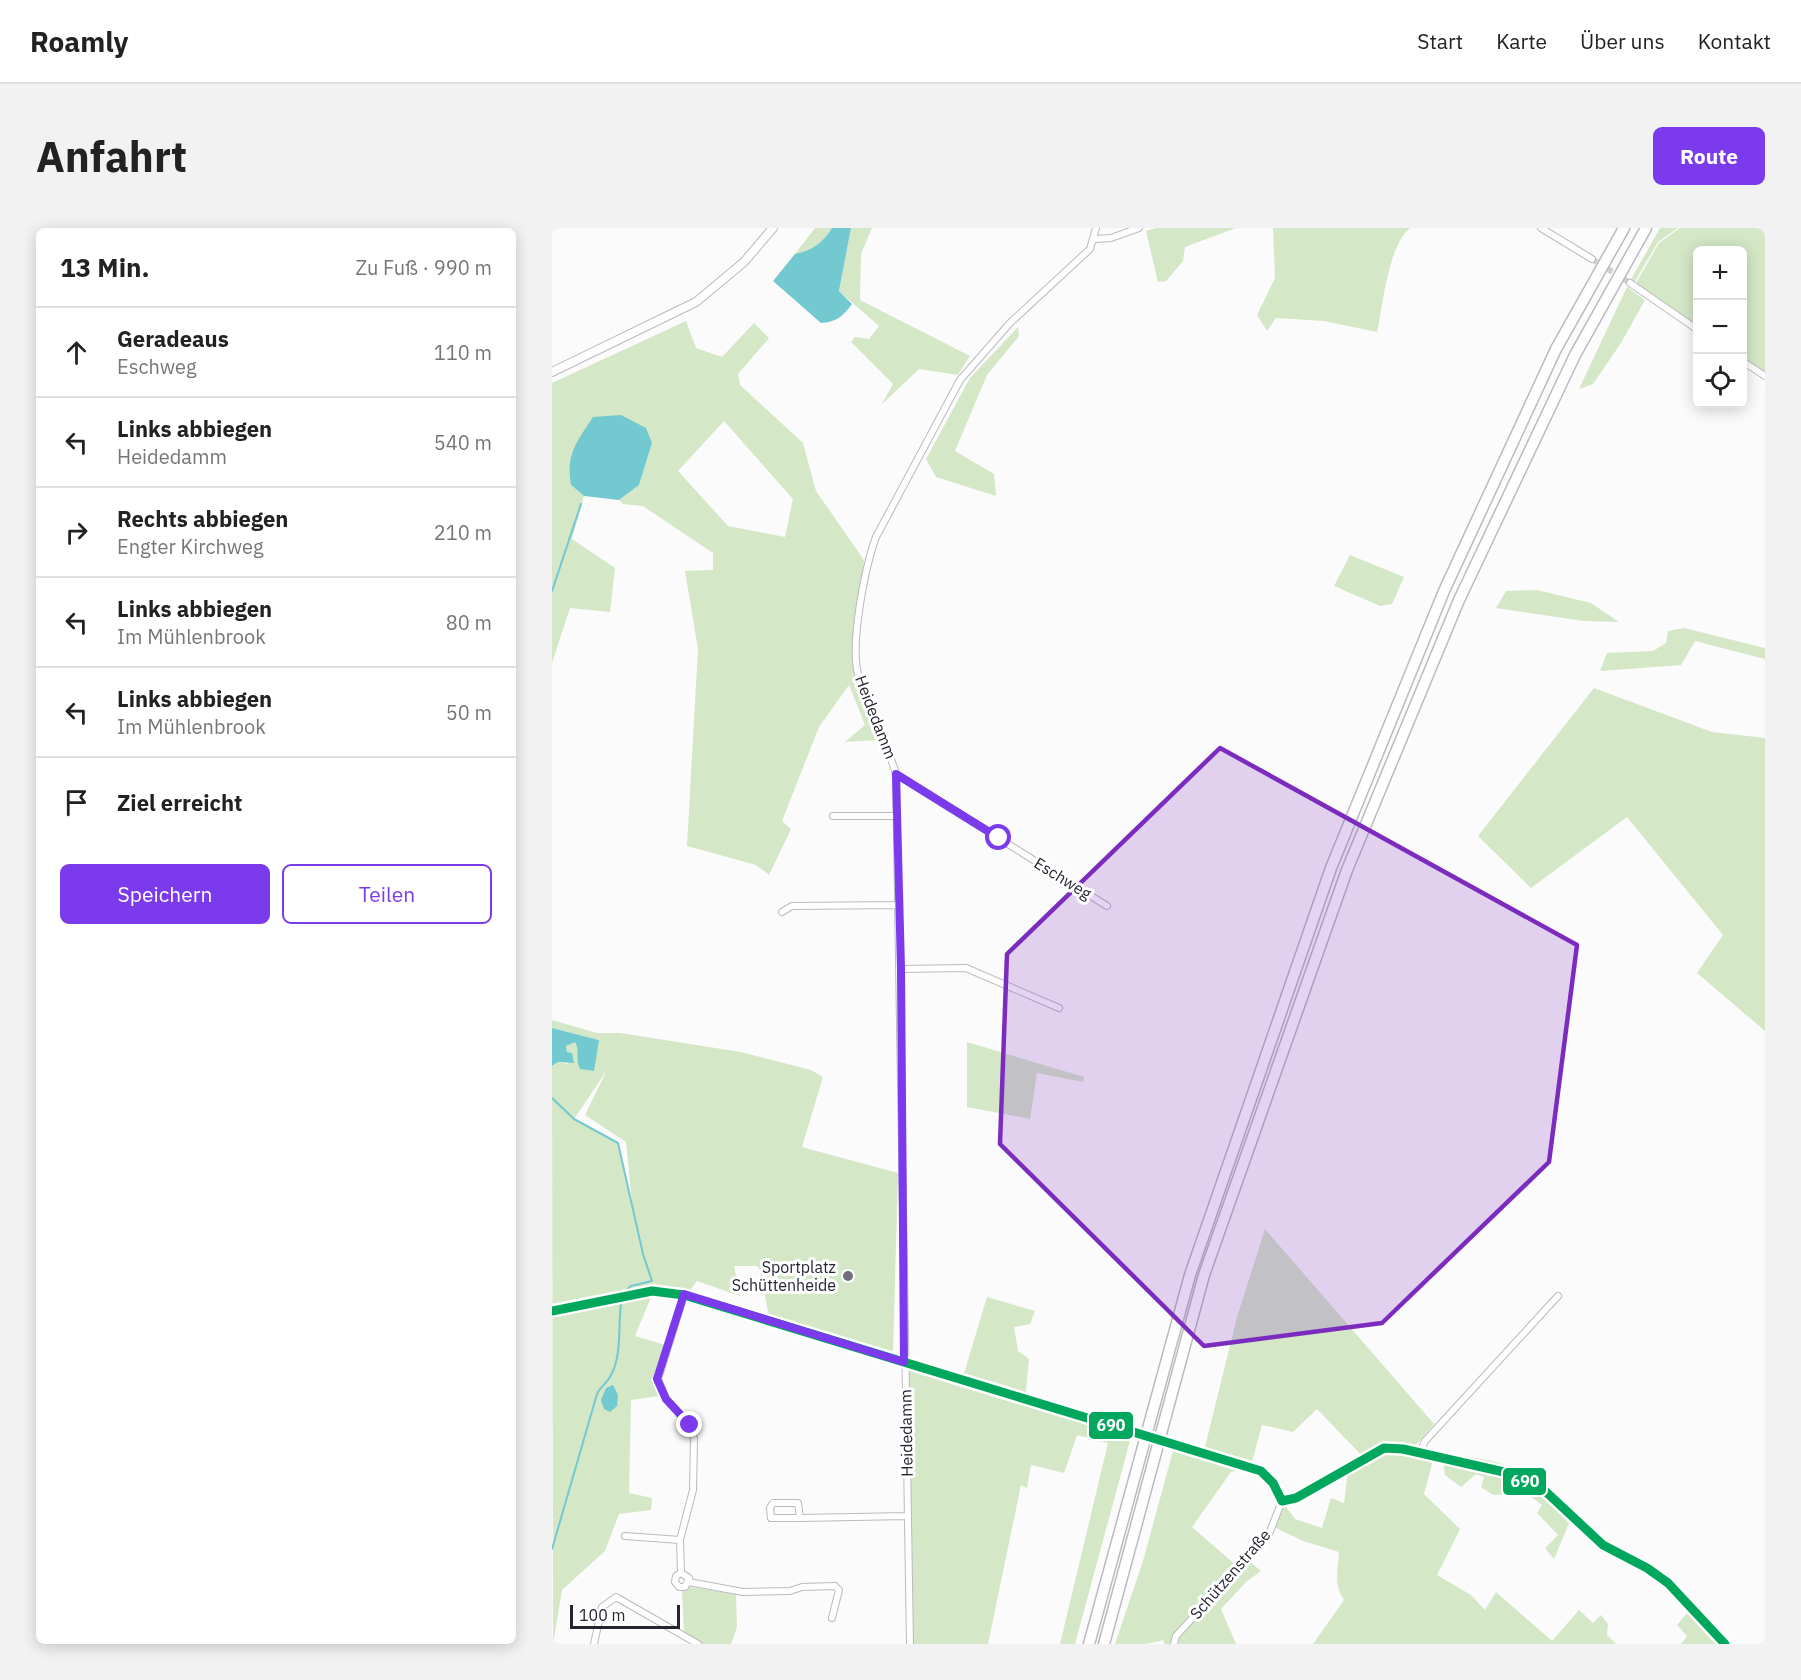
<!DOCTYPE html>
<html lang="de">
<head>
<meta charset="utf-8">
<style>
  :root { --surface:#fff; --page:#f2f2f2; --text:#222; --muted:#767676; --line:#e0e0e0; --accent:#7c3aed }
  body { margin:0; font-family:"IBM Plex Sans",sans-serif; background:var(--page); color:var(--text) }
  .controls { position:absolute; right:18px; top:18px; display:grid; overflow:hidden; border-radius:9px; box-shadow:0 3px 15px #0003 }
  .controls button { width:54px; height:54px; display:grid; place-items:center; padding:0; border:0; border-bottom:2px solid var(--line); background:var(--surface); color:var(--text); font:30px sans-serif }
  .scale { position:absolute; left:18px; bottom:15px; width:110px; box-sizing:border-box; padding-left:6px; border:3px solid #262431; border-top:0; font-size:16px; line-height:21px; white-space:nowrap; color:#262431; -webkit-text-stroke:4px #fff; paint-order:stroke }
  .stop { position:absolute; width:18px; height:18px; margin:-14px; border:4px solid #7c3aed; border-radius:50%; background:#fff }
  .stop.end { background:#7c3aed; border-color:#fff; box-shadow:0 2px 6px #0008 }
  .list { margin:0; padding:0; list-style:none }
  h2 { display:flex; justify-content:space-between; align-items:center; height:78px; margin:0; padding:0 24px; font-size:26px }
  h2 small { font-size:20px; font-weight:400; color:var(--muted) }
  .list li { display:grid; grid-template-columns:39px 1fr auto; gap:18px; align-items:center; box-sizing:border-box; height:90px; padding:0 24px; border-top:2px solid var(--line) }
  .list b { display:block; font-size:22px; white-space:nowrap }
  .list p { margin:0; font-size:20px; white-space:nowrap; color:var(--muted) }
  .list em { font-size:20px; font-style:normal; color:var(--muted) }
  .actions { display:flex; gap:12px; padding:18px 24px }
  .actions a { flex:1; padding:14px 0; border:2px solid var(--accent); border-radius:9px; text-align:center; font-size:21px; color:var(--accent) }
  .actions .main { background:var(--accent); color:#fff }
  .icon { flex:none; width:33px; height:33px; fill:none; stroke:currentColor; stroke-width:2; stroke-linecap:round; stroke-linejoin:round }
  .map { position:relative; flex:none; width:1213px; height:1416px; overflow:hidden; border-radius:9px }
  header { display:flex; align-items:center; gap:36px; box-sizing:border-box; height:84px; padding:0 30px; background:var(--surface); border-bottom:2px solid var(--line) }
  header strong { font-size:28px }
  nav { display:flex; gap:33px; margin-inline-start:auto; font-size:21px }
  .intro { display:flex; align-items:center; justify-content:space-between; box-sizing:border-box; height:144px; padding:0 36px }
  h1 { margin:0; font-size:42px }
  .button { padding:15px 27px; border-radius:9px; background:var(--accent); color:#fff; font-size:21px; font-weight:700 }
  main { display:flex; gap:36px; padding:0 36px }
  aside { flex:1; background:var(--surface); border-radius:9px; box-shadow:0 3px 15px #0003 }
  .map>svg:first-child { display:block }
  .green { fill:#d4e7c7; fill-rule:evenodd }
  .water { fill:#73c9d0 }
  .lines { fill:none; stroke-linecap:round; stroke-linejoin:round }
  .stream { stroke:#73c9d0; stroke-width:2 }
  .minor-tunnel { stroke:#d0d0d3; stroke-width:6; stroke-dasharray:6 3; stroke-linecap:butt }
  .minor-casing { stroke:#bbbac1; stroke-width:8 }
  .secondary-casing { stroke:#bbbac1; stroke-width:10 }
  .motorway-casing { stroke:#bbbac1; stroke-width:13 }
  .minor { stroke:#fefefe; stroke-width:6 }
  .secondary { stroke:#fefefe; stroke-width:8 }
  .motorway { stroke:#fefefe; stroke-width:10 }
  .bus-1-casing { stroke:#fff; stroke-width:14 }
  .bus-1 { stroke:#00a75d; stroke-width:9 }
  .route { stroke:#7c3aed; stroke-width:8 }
  .marked { fill:#7b2cbf; fill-opacity:0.2; stroke:#7b2cbf; stroke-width:4.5; stroke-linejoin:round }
  .poi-dot { fill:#716f78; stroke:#fff; stroke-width:2 }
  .labels { text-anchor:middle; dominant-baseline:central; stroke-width:6; stroke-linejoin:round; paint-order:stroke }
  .street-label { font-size:16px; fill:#262431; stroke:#fff }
  .poi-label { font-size:16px; fill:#262431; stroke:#fff; text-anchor:end }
  .line-badge { stroke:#fff; stroke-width:2 }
  .badge-label { font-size:16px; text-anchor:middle; font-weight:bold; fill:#fff }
</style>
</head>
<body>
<header>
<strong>Roamly</strong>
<nav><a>Start</a><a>Karte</a><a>Über uns</a><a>Kontakt</a></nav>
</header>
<div class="intro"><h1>Anfahrt</h1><a class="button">Route</a></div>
<main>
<aside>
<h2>13 Min.<small>Zu Fuß · 990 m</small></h2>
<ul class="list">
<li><svg class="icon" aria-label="ahead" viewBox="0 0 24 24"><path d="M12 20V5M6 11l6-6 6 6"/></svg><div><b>Geradeaus</b><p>Eschweg</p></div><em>110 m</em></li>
<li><svg class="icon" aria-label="left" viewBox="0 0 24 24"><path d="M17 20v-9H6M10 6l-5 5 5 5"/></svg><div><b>Links abbiegen</b><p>Heidedamm</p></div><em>540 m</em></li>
<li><svg class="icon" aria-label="right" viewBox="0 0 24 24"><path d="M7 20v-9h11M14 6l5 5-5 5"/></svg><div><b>Rechts abbiegen</b><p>Engter Kirchweg</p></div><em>210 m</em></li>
<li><svg class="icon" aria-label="left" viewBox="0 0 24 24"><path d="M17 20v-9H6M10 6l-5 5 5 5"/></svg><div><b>Links abbiegen</b><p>Im Mühlenbrook</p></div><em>80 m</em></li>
<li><svg class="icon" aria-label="left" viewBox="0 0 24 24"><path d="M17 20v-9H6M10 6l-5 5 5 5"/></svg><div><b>Links abbiegen</b><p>Im Mühlenbrook</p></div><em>50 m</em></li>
<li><svg class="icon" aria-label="arrive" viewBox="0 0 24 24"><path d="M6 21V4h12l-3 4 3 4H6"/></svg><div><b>Ziel erreicht</b></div></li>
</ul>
<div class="actions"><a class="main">Speichern</a><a>Teilen</a></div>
</aside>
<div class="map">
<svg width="1213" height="1416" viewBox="0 0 1213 1416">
  <rect width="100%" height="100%" fill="#fbfbfb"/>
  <path class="green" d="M263,0H280C272,14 259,23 243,26Z
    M299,0H320L309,26L308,72L418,128L406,147L367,141L329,177L341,156L299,114L303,109L317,111L327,98L287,63Z
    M604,0H684L633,19L631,33L614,53L606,54L594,3Z
    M721,0H858C836,18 831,77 825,104L772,93L724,90L715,103L705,87L723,50Z
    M1108,0H1126L1106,14L1082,55L1078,53Z
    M1128,0H1213V145L1191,129L1190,22H1146L1145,98L1084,55L1107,15Z
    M1075,59L1093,72L1069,115L1041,156L1027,161Z
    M134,93L144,120L170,129L202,95L217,110L186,146L188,157L251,215L264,263L312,332L300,428L303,449L330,512L293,514L313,497L297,457L267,499L230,593L239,601L217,647L204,637L135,618L146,421L133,343L161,342V325L91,278L71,276L67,272L87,257L100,215L19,257L32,268L20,311L63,340L58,384L18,380L0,435V155ZM172,193L241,271L233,309L176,298L126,243Z
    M466,99L467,108L435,147L403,223L442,246L444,268L384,249L374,231L418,150Z
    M798,327L852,349L840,376L828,378L782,358Z
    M985,362L1039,375L1067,394L1032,393L944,380L954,363Z
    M1132,400L1213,420V431L1143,413L1129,437L1048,443L1055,425L1101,423L1114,415L1116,403Z
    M1042,460L1160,504L1213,510V803L1145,745L1171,707L1075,589L979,660L926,608Z
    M0,792L45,805H68L189,824L259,842L271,849L250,919L346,945L341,1125L217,1088L207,1040L204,1038H182L188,1068L145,1053L137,1064L116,1060L111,1069H99L83,1108L113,1117L102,1149L99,1151L106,1168L79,1172L77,1265L100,1270L99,1282L67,1286L53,1323L10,1362L1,1416L0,838L6,834L16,836L14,818L18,814H24L26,818L47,812L0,800ZM55,842L33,887L74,914L80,976L66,915L22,891Z
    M415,814L532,849L531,854L485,845L478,891L415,879Z
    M713,1001L882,1196L865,1216L854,1219L863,1228L881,1232L872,1266L908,1301L885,1347L919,1367L933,1382L944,1364L1000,1413L1027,1382L1041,1395L1049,1387L1056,1396L1055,1407L1064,1416H761L792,1372C781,1355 786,1343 787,1324L751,1313L720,1298L730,1273L743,1291L770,1300L779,1270L792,1275L796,1242L814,1232L765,1181L741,1204L710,1197L699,1237L652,1223L685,1089Z
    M435,1069L483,1083L478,1096L462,1099L466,1123L477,1131L473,1172L410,1152Z
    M353,1135L579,1209L523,1416H508L556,1215L525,1207L512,1245L479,1237L475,1260L469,1257L436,1416H358Z
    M635,1221L698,1240L679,1244L640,1299L686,1339L695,1331L709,1343L694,1354L669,1381L684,1416H612V1412L594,1416H563L591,1333L621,1223Z
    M898,1226C956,1233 980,1243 1023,1281L1002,1331L993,1320L1006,1307L985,1285L990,1277L974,1265L941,1267L929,1259L932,1249L924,1246L909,1259L893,1247L891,1234Z
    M138,1359L184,1366L185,1399L179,1416H150L132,1406L130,1363Z
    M1136,1384L1167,1416H1129L1135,1408L1125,1397Z"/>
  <path class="water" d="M280,0H299L287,63L300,76C291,88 285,94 269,95L221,53L243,26C259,23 272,14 280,0Z
    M69,187L94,200L100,215L87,257L67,272L32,268L19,257C14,226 24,215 41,189Z
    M0,800L47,812L42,843L28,841C23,832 28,821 23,814L14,818L15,824L20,825L22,835L6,834L0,838Z
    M61,1157L66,1167L65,1178L58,1184L52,1181L49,1172L54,1160Z"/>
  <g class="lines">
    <path class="stream" d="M0,363L29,276
      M0,870L22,891L66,915L91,1026L100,1053L79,1058L71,1065
      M0,1321L45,1166C49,1158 56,1154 59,1147C70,1128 66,1097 69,1075"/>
    <path class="minor-tunnel" d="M1040,31L1078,55
      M580,1204L618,1216"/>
    <defs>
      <path id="minor" d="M989,0L1040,31
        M543,11L559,10L587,0
        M1078,55L1146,102
        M1190,133L1213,148
        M344,546L555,678
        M281,588H345
        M230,684L240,678L347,677
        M349,741L414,740L507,780
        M0,1083L100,1063L132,1067L580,1204
        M618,1216L709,1243L721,1255L730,1273
        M868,1225L873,1213L1006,1068
        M730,1273L744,1270L832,1220L851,1221L952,1244L992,1262L1051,1317L1095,1340L1116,1355L1173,1416
        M248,1290H219L218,1280L221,1275H246L248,1290L355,1288
        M73,1308L128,1312
        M129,1345L137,1350L133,1359H127L123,1354L124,1348L129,1345L128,1312L141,1262L142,1211L138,1197L114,1171L106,1151L132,1067
        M137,1354L191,1364L238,1363L250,1359L283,1358L287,1362L280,1390
        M42,1416L50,1379L64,1369L146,1416
        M358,1416L344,546C334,512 315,480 306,446C298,415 313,339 324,309L408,152L458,95L538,21L544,0
        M622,1416L624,1408L717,1306L730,1273"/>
      <path id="secondary" d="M0,144L144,74L192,34L221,0"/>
      <path id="motorway" d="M537,1416L638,1047L779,640L892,363L1004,121L1072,0
        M552,1416L652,1047L795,642L907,372L1023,127L1094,0"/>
    </defs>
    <use href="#minor" class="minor-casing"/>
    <use href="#secondary" class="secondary-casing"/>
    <use href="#motorway" class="motorway-casing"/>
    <use href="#minor" class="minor"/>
    <use href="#secondary" class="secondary"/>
    <use href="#motorway" class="motorway"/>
    <defs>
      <path id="bus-1" d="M0,1083L100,1063L132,1067L709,1243L721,1255L730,1273
        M730,1273L744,1270L832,1220L851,1221L952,1244L992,1262L1051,1317L1095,1340L1116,1355L1173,1416"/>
    </defs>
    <use href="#bus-1" class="bus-1-casing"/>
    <use href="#bus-1" class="bus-1"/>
  </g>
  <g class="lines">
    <path class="route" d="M138,1197L114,1171L105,1151L132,1066L352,1134L349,741L344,546L447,610"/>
  </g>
  <path class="marked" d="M668,520L1025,717L997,934L830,1095L652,1118L448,916L455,726Z"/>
  <circle class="poi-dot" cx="296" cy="1048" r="6"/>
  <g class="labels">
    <g class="street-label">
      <text transform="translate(324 489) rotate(69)">Heidedamm</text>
      <text transform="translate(511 650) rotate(32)">Eschweg</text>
      <text transform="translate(354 1205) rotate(-91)">Heidedamm</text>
      <text transform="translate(678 1346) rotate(-49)">Schützenstraße</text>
    </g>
    <g class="poi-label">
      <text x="284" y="1039">Sportplatz<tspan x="284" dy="18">Schüttenheide</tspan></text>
    </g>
  </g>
  <g class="line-badge">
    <rect x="536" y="1183" width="46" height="29" rx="6" fill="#00a75d"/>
    <rect x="950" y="1239" width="45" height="29" rx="6" fill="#00a75d"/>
  </g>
  <g class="badge-label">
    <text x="559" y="1203">690</text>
    <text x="973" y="1259">690</text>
  </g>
</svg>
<div class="controls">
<button>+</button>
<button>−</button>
<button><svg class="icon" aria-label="locate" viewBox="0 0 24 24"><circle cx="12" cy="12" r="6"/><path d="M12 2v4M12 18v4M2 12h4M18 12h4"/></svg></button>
</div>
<div class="scale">100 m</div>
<div class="stop" style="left:447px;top:610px"></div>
<div class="stop end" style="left:138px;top:1197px"></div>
</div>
</main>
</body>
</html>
